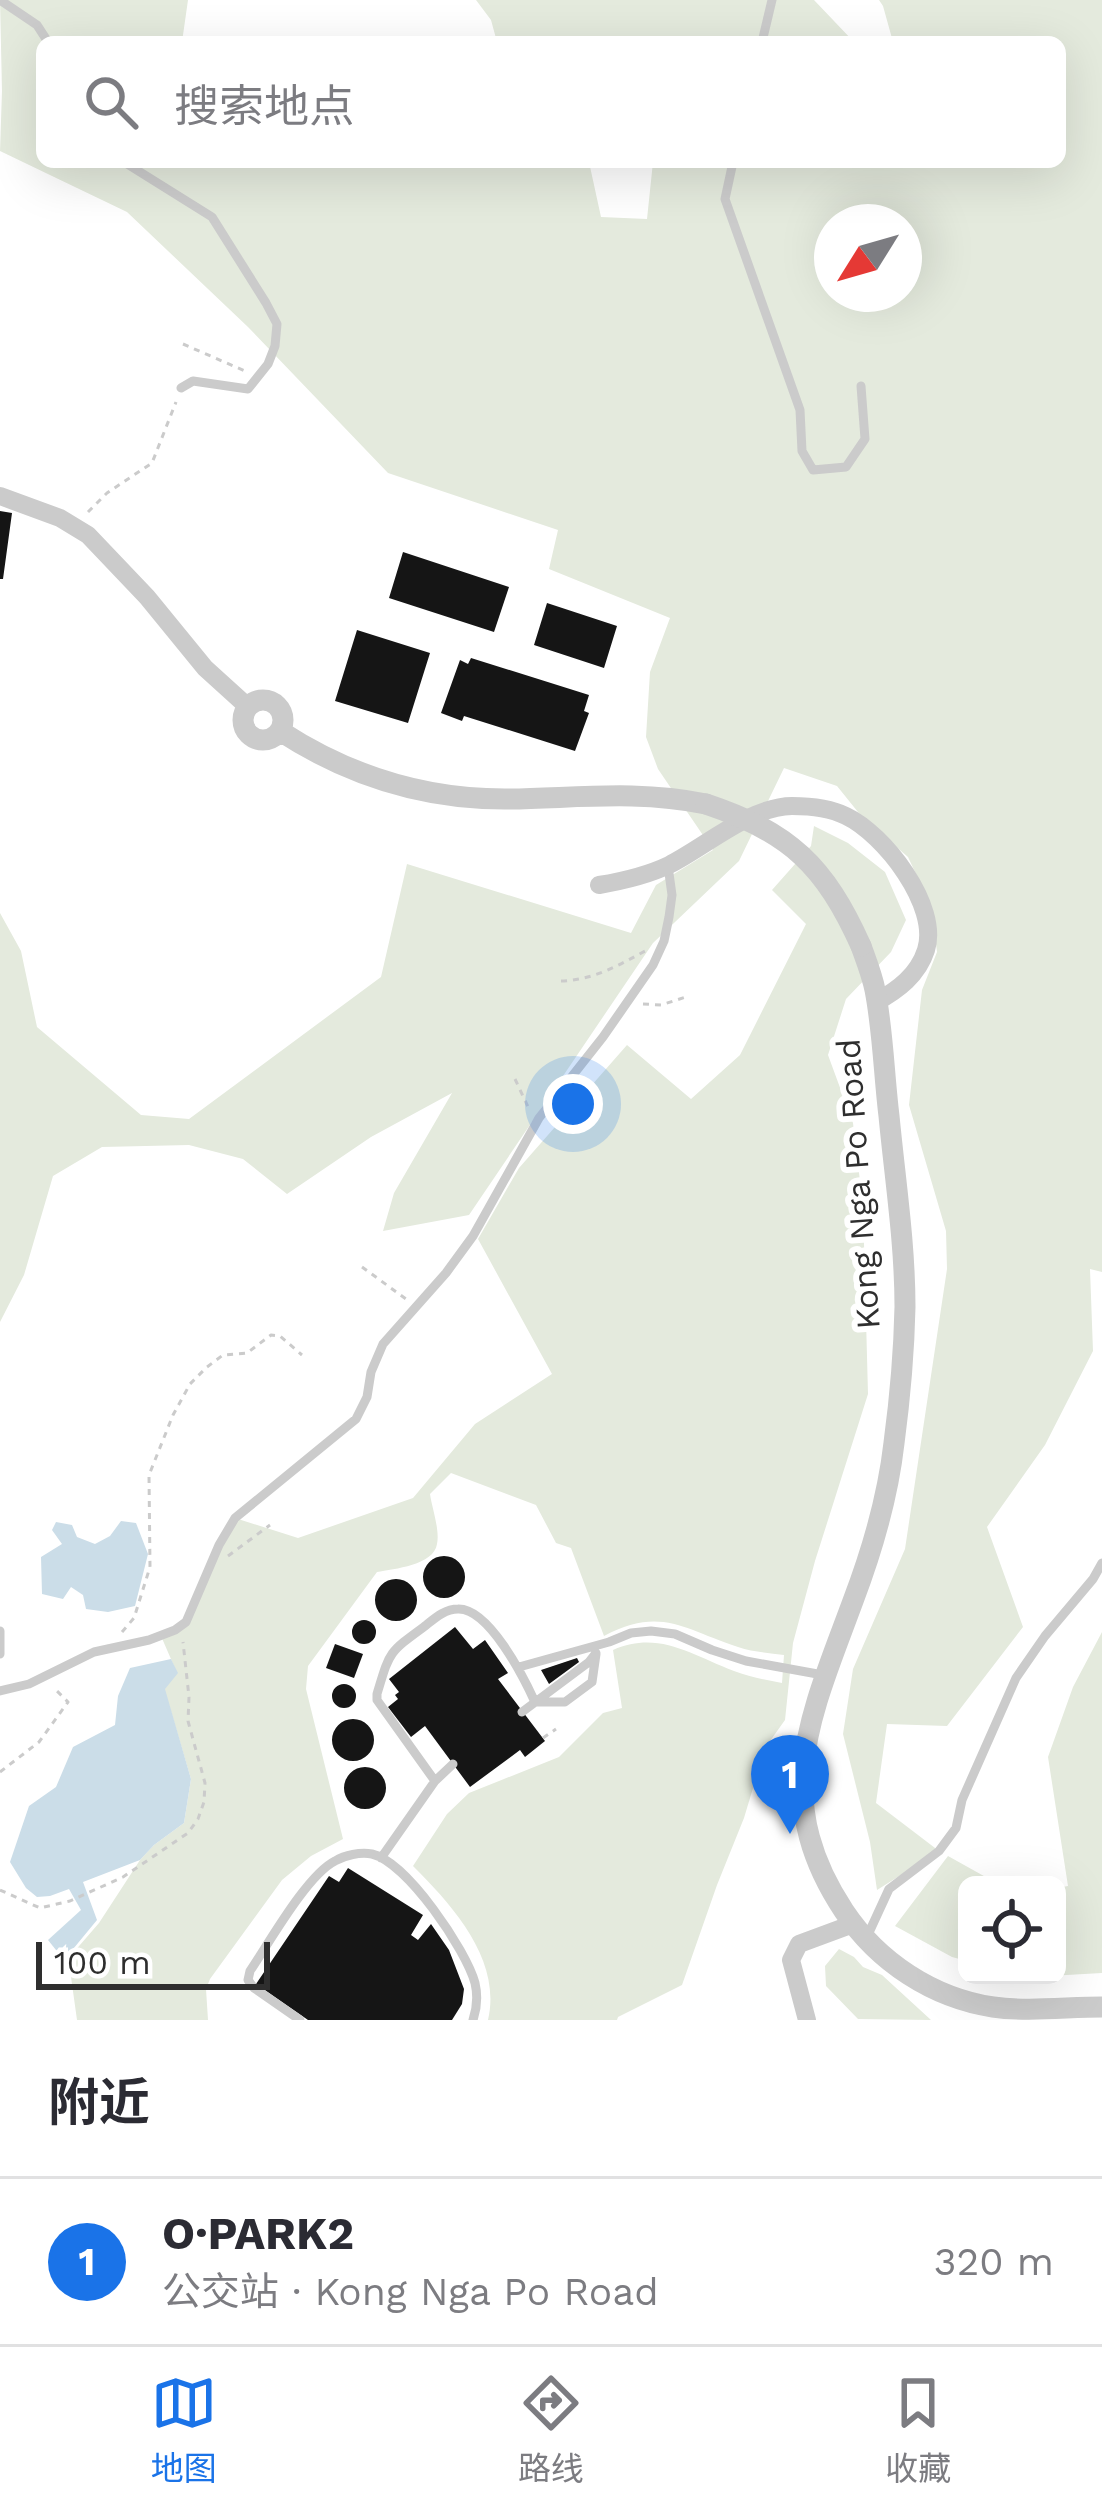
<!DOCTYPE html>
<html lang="zh">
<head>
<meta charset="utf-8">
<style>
  :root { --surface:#fff; --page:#f7f7f7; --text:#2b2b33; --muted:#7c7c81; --line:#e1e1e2; --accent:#1a73e8 }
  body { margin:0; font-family:"Work Sans","Noto Sans SC",sans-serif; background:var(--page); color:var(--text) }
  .controls { position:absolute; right:36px; bottom:36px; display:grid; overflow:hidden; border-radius:18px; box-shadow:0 12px 48px #0002 }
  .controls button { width:108px; height:108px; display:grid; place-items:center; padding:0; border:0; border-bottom:3px solid var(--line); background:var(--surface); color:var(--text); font:60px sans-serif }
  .compass { position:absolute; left:814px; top:204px; width:108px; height:108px; border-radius:50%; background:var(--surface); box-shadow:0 12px 48px #0002; rotate:233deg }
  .scale { position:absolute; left:36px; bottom:30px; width:234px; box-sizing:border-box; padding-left:12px; border:6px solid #2e2e2e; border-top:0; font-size:33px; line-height:42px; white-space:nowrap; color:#2e2e2e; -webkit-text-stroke:9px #fff; paint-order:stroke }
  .you { position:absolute; left:573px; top:1104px; width:42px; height:42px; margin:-30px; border:9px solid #fff; border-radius:50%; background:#1a73e8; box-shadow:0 0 0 18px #1a73e833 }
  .badge { display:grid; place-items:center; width:78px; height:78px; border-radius:50%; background:var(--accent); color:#fff; font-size:39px; font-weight:700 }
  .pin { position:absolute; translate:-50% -99px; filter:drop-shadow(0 3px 6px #0008) }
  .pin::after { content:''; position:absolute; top:63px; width:42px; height:36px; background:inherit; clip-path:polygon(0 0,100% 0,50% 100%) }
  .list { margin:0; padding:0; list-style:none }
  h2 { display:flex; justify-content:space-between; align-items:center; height:156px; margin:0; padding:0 48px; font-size:51px }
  h2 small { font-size:39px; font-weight:400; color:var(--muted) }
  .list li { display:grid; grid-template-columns:78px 1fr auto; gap:36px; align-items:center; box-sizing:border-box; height:168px; padding:0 48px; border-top:3px solid var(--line) }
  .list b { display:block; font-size:45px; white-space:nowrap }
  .list p { margin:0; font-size:39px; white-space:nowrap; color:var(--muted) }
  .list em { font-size:39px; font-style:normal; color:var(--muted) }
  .icon { flex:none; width:66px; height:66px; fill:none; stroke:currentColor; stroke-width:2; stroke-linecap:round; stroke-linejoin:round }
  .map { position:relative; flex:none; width:1102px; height:2020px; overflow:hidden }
  .search { position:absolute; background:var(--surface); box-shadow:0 12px 48px #0002; left:36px; right:36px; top:36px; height:132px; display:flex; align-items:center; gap:30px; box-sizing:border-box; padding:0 42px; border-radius:18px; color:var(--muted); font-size:45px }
  .sheet { height:324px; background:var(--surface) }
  nav { display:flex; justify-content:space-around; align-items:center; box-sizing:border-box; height:168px; border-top:3px solid var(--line); background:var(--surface); font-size:33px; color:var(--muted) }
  nav a { display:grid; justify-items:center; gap:6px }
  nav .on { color:var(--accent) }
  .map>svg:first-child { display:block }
  .green { fill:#e4eadd; fill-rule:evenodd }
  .water { fill:#cbdde8 }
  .building { fill:#151515 }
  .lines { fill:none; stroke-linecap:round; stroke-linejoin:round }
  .path { stroke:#cbcbcb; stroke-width:3; stroke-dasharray:6 6; stroke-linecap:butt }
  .service { stroke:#cbcbcb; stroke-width:9 }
  .minor { stroke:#cbcbcb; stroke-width:18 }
  .tertiary { stroke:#cbcbcb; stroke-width:21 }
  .tertiary-bridge { stroke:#cbcbcb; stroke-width:21 }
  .labels { text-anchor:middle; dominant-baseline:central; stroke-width:12; stroke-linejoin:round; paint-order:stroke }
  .street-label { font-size:33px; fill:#2e2e2e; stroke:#fff }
</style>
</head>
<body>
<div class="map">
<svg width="1102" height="2020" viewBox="0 0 1102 2020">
  <rect width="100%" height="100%" fill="#fff"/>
  <path class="green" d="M0,0H188L182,42H42V162H589L601,217L647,219L653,162H1060V42H893L883,6L879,0H1102V1272L1090,1269L1093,1351L1045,1445L987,1527L1023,1627L947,1726L887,1724L876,1803L939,1851L877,1890L870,1842L843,1734L853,1669L905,1549L947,1269L946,1231L909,1105L922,990L937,952L931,906L908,857L862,817L837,786L784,768L739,861L653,943L469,1215L383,1231L394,1193L452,1093L371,1137L287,1194L243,1159L189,1145L102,1147L53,1176L24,1275L0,1322V913L21,951L37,1027L141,1115L189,1119L381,977L407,864L631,933L656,885L713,850L658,769L646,737L650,672L670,618L549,569L558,530L388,473L248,327L127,212L0,151L2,91ZM832,222H904V294H832Z
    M476,0H814L854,42H497L491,20Z
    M814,826L848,843L885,872L906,920L891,952L846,999L828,1055L853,1123L863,1206L868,1394L815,1561L793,1643L785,1720L765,1748L744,1818L717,1885L682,1985L618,2017L617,2020H488C502,1960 453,1906 413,1866L447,1814L469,1793L559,1757L603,1713L622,1708L613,1650C659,1630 691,1655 734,1671C749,1677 766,1680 782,1683L784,1655C769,1653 753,1652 738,1647C683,1629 661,1606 604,1636L571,1548L556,1543L536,1505L451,1473L430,1494C432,1508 440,1530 437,1544C434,1565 394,1569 377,1572L308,1666L306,1689L343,1839L311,1856L282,1880L210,1979L206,1989L208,2020H77L71,1977L73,1953L99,1923L140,1860L154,1845L184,1823L191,1779L164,1688L177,1673L161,1636L186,1622L235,1518L298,1538L413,1498L475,1424L552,1374L478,1239L519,1168L627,1045L691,1099L740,1055L806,924L772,890L811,846Z
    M1102,1632V1973L1031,1977L1023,1975H1057V1888L1068,1886L1048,1757L1073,1687Z
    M948,1856L1000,1885H967V1961L952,1957L895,1926Z
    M839,1949L854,1957L863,1967L882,1975L931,2020L858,2019L826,1986L825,1966Z"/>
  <path class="water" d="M121,1521L136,1523L148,1554L135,1606L108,1612L86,1609L83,1595L71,1587L63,1599L42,1594L41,1557L62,1544L52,1530L56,1522L72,1525L77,1537L95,1544L110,1536Z
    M171,1659L178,1673L165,1689L191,1779L184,1823L154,1845L140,1860L83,1882L97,1920L64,1960L48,1940L81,1910L69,1889L50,1896L37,1897L26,1888L10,1862L29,1806L56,1787L73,1747L115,1725L118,1696L130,1668Z"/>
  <path class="building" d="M0,511L12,513L3,579H0Z
    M403,552L509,587L494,632L389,598Z
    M547,603L617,626L604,668L534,645Z
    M357,630L430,653L408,723L335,701Z
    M471,658L589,695L584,711L589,713L575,751L464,716L462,721L441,713L460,660L468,664Z
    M423 1577a21 21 0 1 1 42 0a21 21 0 1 1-42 0Z
    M375 1600a21 21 0 1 1 42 0a21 21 0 1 1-42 0Z
    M352 1632a12 12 0 1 1 24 0a12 12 0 1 1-24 0Z
    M455,1627L473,1649L485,1640L508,1673L498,1679L545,1741L525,1757L520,1750L470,1787L425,1726L411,1737L388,1707L398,1699L395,1695L399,1692L389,1679Z
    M335,1644L363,1654L354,1678L326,1668Z
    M577,1658L579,1662L549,1684L541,1670Z
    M332 1696a12 12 0 1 1 24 0a12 12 0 1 1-24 0Z
    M332 1740a21 21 0 1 1 42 0a21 21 0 1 1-42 0Z
    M344 1788a21 21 0 1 1 42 0a21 21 0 1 1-42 0Z
    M348,1868L423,1915L411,1935L418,1940L431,1924L449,1950L464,1989L462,2004L452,2020H308L256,1984L329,1876L339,1882Z"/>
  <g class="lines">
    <path class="path" d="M183,344L245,371
      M88,512L107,493L152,463L176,402
      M561,981C594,980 619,965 647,950
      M643,1004L661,1005L686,997
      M515,1079L529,1109
      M362,1267L406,1299
      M228,1556L270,1525
      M122,1632L134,1618L150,1567L149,1475L173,1415L190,1384L207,1367L223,1355L247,1353L271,1335L280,1336L302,1355
      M543,1738L556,1729
      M0,1772L39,1742L68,1702L54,1688
      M0,1890L40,1908L70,1901L123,1877L188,1833L198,1819L204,1802L205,1783L188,1721L189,1697L183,1642"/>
    <path class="service" d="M0,0L37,25L48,42
      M762,42L772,0
      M124,162L212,217L266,303L277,324L275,346L268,364L248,389L193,381L181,388
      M733,162L725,199L800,410L802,451L813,470L846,467L865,439L861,386
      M0,1631V1654
      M519,1667L609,1642L631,1633L651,1631L675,1634L712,1650L746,1661L823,1675
      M0,1691L29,1684L94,1652L149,1640L175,1630L186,1622L219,1545L235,1518L356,1419L367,1397L371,1372L383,1344L446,1273L473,1236L539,1118L603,1037L653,965L664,941L669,917L672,895L668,866
      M522,1712L589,1662L596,1653
      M435,1781L377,1700V1694C390,1651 388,1653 425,1626C435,1618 445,1609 458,1609C489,1608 524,1678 535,1702H565L592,1682L596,1654
      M381,1858L435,1781L453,1764
      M866,1939L889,1889L939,1851L956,1828L962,1800L1016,1678L1045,1636L1093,1579L1102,1563
      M300,2020L254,1988L248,1980L250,1971C269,1943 307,1875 335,1861C345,1855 360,1852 372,1854C407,1862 466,1950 475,1983C478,1996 477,2008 473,2020"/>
    <path class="minor" d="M0,496L60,518L88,535L147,597L205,668L248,707
      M599,885C623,881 646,876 669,865C705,847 751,806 792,806C809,806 830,808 846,816C884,834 940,906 926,950C918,975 898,990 876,1002
      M807,2020L791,1960L799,1944L853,1924"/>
    <path class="tertiary" d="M243 720a20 20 0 1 1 40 0a20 20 0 1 1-40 0Z
      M280,731C349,776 427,800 510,799C578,798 638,790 706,804
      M861,946C866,960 872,975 875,990C883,1031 884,1075 889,1116C895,1179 905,1243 905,1307C904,1352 900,1398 894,1443C888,1496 872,1551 853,1601C811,1715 769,1798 844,1911C878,1962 933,1998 993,2007C1028,2012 1067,2007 1102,2007"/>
    <path class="tertiary-bridge" d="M706,804C790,832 825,866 861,946"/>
  </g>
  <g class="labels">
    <g class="street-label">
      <text transform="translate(858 1184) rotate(-94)">Kong Nga Po Road</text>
    </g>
  </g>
</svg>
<div class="controls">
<button><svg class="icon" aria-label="locate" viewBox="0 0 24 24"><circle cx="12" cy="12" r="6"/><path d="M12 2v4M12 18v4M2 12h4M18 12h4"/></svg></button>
</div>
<svg class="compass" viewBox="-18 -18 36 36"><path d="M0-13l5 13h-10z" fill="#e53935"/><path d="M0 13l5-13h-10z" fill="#7c7c81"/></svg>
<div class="scale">100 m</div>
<div class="you"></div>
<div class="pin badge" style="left:790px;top:1834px">1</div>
<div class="search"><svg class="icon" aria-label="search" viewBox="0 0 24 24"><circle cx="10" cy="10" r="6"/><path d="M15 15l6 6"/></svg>搜索地点</div>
</div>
<section class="sheet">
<h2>附近<small></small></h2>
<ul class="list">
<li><span class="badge">1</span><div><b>O·PARK2</b><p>公交站 · Kong Nga Po Road</p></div><em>320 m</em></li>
</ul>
</section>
<nav>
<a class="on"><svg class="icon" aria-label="map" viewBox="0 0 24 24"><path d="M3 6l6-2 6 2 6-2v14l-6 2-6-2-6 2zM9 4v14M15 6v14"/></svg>地图</a>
<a><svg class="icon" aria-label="directions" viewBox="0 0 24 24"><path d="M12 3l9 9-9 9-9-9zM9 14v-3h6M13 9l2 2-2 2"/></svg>路线</a>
<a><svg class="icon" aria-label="saved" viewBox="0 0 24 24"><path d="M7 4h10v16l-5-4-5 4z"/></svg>收藏</a>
</nav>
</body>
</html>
